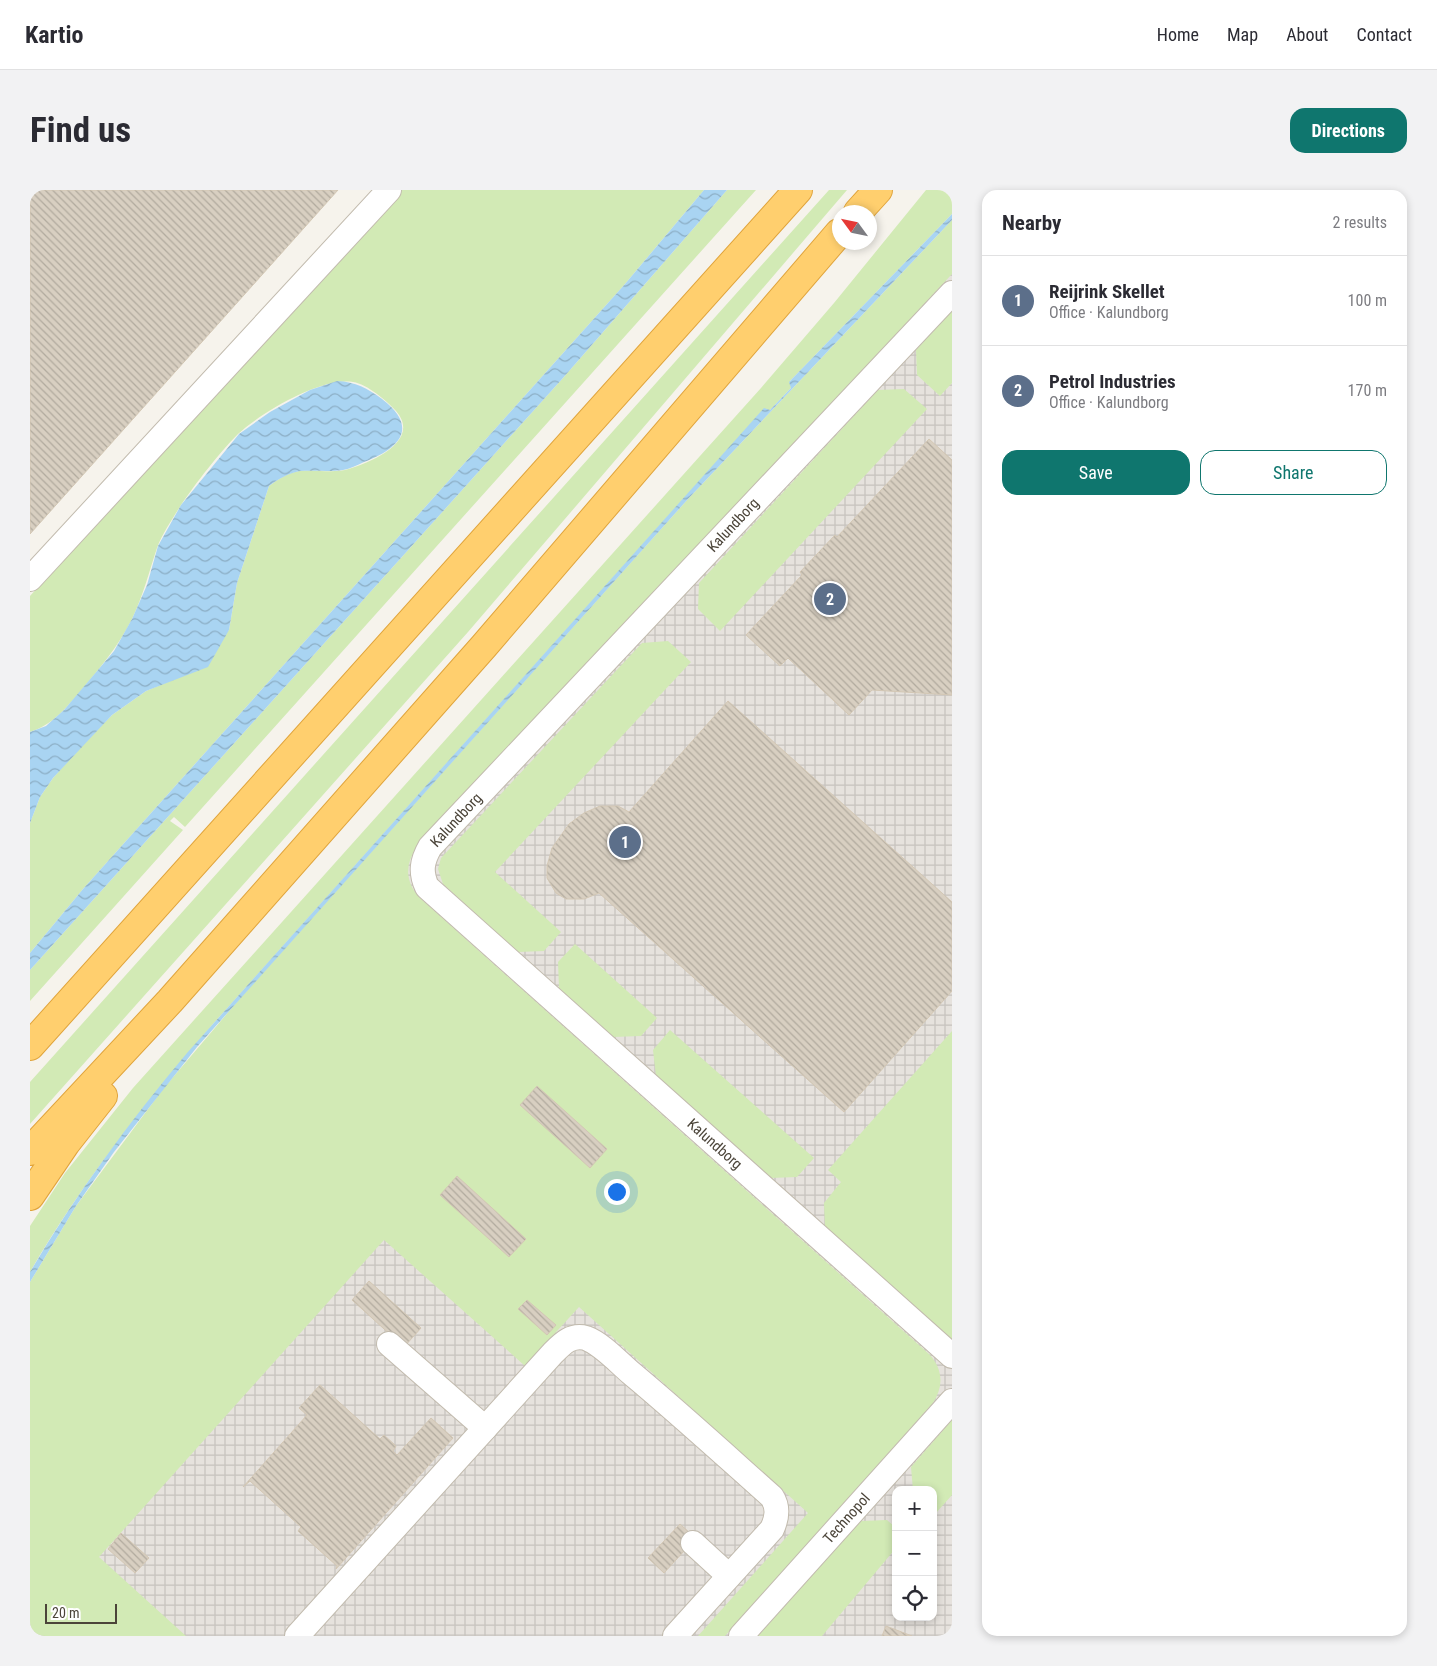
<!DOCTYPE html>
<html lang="en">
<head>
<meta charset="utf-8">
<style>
  :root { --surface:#fff; --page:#f2f2f3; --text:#2b2b33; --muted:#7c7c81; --line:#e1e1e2; --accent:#0f766e }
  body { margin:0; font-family:"Roboto Condensed",sans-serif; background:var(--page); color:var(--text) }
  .controls { position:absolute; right:15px; bottom:15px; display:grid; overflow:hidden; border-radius:10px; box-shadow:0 2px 8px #0003 }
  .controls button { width:45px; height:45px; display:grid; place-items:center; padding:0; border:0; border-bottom:1px solid var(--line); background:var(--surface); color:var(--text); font:25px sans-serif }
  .compass { position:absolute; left:802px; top:15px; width:45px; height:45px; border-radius:50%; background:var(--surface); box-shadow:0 2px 8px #0003; rotate:303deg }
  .scale { position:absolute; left:15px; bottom:12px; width:72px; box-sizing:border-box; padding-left:5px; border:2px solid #4b4439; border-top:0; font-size:14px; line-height:18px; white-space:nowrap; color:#4b4439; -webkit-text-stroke:4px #fff; paint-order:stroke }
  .you { position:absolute; left:586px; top:1001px; width:18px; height:18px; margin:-12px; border:4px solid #fff; border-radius:50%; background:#1a73e8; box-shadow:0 0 0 8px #1a73e833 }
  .badge { display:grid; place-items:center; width:32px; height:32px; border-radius:50%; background:var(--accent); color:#fff; font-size:16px; font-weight:700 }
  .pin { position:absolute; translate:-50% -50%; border:2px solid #fff; box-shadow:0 1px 5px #0006 }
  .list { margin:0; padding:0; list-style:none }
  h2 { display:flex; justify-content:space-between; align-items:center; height:65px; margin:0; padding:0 20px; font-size:21px }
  h2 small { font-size:16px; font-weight:400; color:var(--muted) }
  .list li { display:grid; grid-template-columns:32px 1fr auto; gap:15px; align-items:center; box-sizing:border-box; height:90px; padding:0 20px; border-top:1px solid var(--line) }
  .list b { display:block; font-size:19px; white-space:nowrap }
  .list p { margin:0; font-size:16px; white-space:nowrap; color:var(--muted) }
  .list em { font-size:16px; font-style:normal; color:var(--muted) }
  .actions { display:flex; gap:10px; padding:15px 20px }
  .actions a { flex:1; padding:11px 0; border:1px solid var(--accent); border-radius:15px; text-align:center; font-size:18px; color:var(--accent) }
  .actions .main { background:var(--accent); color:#fff }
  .icon { flex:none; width:28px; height:28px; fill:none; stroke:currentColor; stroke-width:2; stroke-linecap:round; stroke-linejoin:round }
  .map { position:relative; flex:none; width:922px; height:1446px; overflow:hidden; border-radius:15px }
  header { display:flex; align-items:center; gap:30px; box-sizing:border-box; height:70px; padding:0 25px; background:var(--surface); border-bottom:1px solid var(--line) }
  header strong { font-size:24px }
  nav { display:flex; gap:28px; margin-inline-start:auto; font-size:18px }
  .intro { display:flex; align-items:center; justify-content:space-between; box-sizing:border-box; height:120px; padding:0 30px }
  h1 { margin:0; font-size:35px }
  .button { padding:12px 22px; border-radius:15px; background:var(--accent); color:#fff; font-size:18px; font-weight:700 }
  main { display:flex; gap:30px; padding:0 30px }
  aside { flex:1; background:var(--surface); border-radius:15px; box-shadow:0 2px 8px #0003 }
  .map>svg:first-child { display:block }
  .industrial { fill:url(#industrial-grid); fill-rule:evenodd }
  .green { fill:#d2eab5 }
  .water { fill:url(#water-waves) }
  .building { fill:url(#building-back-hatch); stroke:#d3c7b4 }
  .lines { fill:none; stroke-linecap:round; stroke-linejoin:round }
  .minor-casing { stroke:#c2bbae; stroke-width:26 }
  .highway-casing { stroke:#e0a43c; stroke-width:30 }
  .minor { stroke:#fff; stroke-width:24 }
  .highway { stroke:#ffcf6e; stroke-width:28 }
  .labels { text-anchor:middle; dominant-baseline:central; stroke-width:4; stroke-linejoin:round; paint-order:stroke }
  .street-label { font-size:15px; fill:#4b4439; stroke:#fff }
</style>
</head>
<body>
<header>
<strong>Kartio</strong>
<nav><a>Home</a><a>Map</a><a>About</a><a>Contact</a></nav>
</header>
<div class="intro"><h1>Find us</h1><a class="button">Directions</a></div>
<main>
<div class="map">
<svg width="922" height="1446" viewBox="0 0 922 1446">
  <defs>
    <pattern id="industrial-grid" width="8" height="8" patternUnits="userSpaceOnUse" patternTransform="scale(1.25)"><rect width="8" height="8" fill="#e6e2dd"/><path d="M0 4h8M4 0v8" fill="none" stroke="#c7c3be"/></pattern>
    <pattern id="water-waves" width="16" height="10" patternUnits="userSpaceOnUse" patternTransform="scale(1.25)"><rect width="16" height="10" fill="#a9d4f2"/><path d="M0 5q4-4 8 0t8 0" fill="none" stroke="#8caec5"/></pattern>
    <pattern id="building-back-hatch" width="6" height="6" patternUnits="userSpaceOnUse" patternTransform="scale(1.25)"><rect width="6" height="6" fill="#d8cfc1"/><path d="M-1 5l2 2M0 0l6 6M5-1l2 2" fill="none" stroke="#b1aa9e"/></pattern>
  </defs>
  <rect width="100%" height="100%" fill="#f6f3ec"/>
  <path class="industrial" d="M922,80V1446H0V1150L362,685ZM866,1300H903V1427H866Z"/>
  <path class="green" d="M368,0H674L595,94L53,699L0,763V633L10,607L23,588L47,561L82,525L116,501L145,489L199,440L207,393L239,296C248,289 258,283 269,281C284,279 300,283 315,280C337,274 393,252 366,221C357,211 337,194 323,192C291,187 232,222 208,244C189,263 166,293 151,315C143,328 132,344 127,358C119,382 113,406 102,429C88,457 69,479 49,503C34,520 22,535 0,542V406Z
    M697,0H726L155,637L144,627L140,631L153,640L0,811V780L533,188Z
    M799,0H817L438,442L0,934V892Z
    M896,0H922V24L760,191L761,198L740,220L734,219L183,834C116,913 52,992 0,1082V1036L35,983L103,898L731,198L804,113Z
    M922,30V84L386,658C375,675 375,692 390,708L899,1164C913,1179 914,1196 903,1213L695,1446H668L778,1323L549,1117L495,1176L354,1050L69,1367L156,1446H0V1092L46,1016L133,899L212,806L658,309Z
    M922,121V193L910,206L887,185L886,160Z
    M874,199L897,219L690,441L668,419L669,393L848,200Z
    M638,451L661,472L465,682L531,742L514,761L488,762L413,694L408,679L411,668L612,453Z
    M545,754L627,828L611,846L583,847L529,798L528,772Z
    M640,840L784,968L767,987L740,988L626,886L623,860Z
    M922,841V1150L795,1037L794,1013L811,992L798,980Z
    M922,1230V1305L905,1324L903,1322V1300H883L881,1277Z
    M857,1330L866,1338V1358L792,1446H728L831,1331Z"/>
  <path class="water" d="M674,0H697L533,188L0,780V763L53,699L595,94Z
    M922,24V30L658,309L167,857L84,962L46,1016L0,1092V1082C46,1004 99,932 157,863L734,218L740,220L761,198L759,192Z
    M307,191C326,192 337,198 352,209C390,238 369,259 334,272C327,275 320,279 313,280C299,282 284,280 270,281C259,283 248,289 239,296L207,393L199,440L178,477L116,501L82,525L23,588L10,607L0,633V641V542L16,536L34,520L84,461L102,429L117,395L128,356L151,315L209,244L240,222L280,200Z"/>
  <path class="building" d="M0,0H308L0,344Z
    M899,249L922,270V505L842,500L819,525L758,468L750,476L716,445L772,385L770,382L805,345L807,347Z
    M698,511L922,712V801L814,922L569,703L554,709H536L526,703L517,688V676L522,658L539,634L554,623L570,616H588L599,622Z
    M507,896L577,959L560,978L490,915Z
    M427,986L496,1049L479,1067L410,1005Z
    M339,1091L391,1138L374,1157L322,1110Z
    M497,1110L526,1135L517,1145L488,1119Z
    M290,1195L350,1249L354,1245L366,1256L363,1261L367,1265L401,1228L423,1248L306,1379L307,1376L268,1341L271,1337L220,1291L213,1297L277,1225L269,1218Z
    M650,1334L661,1344L650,1355L655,1360L634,1383L618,1368Z
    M91,1343L119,1368L105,1383L78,1359Z
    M856,1436L882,1446H852Z"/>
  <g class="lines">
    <defs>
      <g id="minor">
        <path id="s1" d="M922,103L400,657C392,671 390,682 397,697L922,1166"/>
        <path d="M0,389L359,0"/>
        <path d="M359,1154L455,1238"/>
        <path d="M663,1353L699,1386"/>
        <path d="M267,1446L523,1163C532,1154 541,1144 556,1148C572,1154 588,1172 601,1183C649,1223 696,1266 742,1307C749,1318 747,1328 742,1339L645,1446"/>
        <path id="s2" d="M711,1446L922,1211"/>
      </g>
      <path id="highway" d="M828,22L848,0
        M0,856L768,0
        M0,961L140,811L454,456L809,43
        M0,1006L36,953L73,906"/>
    </defs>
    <use href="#minor" class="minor-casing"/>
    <use href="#highway" class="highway-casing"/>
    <use href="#minor" class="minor"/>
    <use href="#highway" class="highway"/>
  </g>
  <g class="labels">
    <g class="street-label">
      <text transform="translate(703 335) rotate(-47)">Kalundborg</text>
      <text transform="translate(426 630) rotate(-47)">Kalundborg</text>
      <text stroke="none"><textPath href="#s1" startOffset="1189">Kalundborg</textPath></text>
      <text stroke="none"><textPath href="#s2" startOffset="158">Technopol</textPath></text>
    </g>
  </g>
</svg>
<div class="controls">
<button>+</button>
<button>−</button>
<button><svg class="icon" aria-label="locate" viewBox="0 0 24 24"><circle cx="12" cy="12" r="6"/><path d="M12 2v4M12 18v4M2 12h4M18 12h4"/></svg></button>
</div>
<svg class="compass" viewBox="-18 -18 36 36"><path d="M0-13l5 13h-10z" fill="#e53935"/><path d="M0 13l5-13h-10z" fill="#7c7c81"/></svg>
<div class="scale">20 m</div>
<div class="you"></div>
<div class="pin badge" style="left:595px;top:652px;background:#5c6f8a">1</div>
<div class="pin badge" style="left:800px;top:409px;background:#5c6f8a">2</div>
</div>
<aside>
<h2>Nearby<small>2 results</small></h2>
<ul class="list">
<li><span class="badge" style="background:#5c6f8a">1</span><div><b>Reijrink Skellet</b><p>Office · Kalundborg</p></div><em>100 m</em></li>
<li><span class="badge" style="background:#5c6f8a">2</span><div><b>Petrol Industries</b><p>Office · Kalundborg</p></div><em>170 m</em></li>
</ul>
<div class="actions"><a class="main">Save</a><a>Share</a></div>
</aside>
</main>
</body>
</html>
